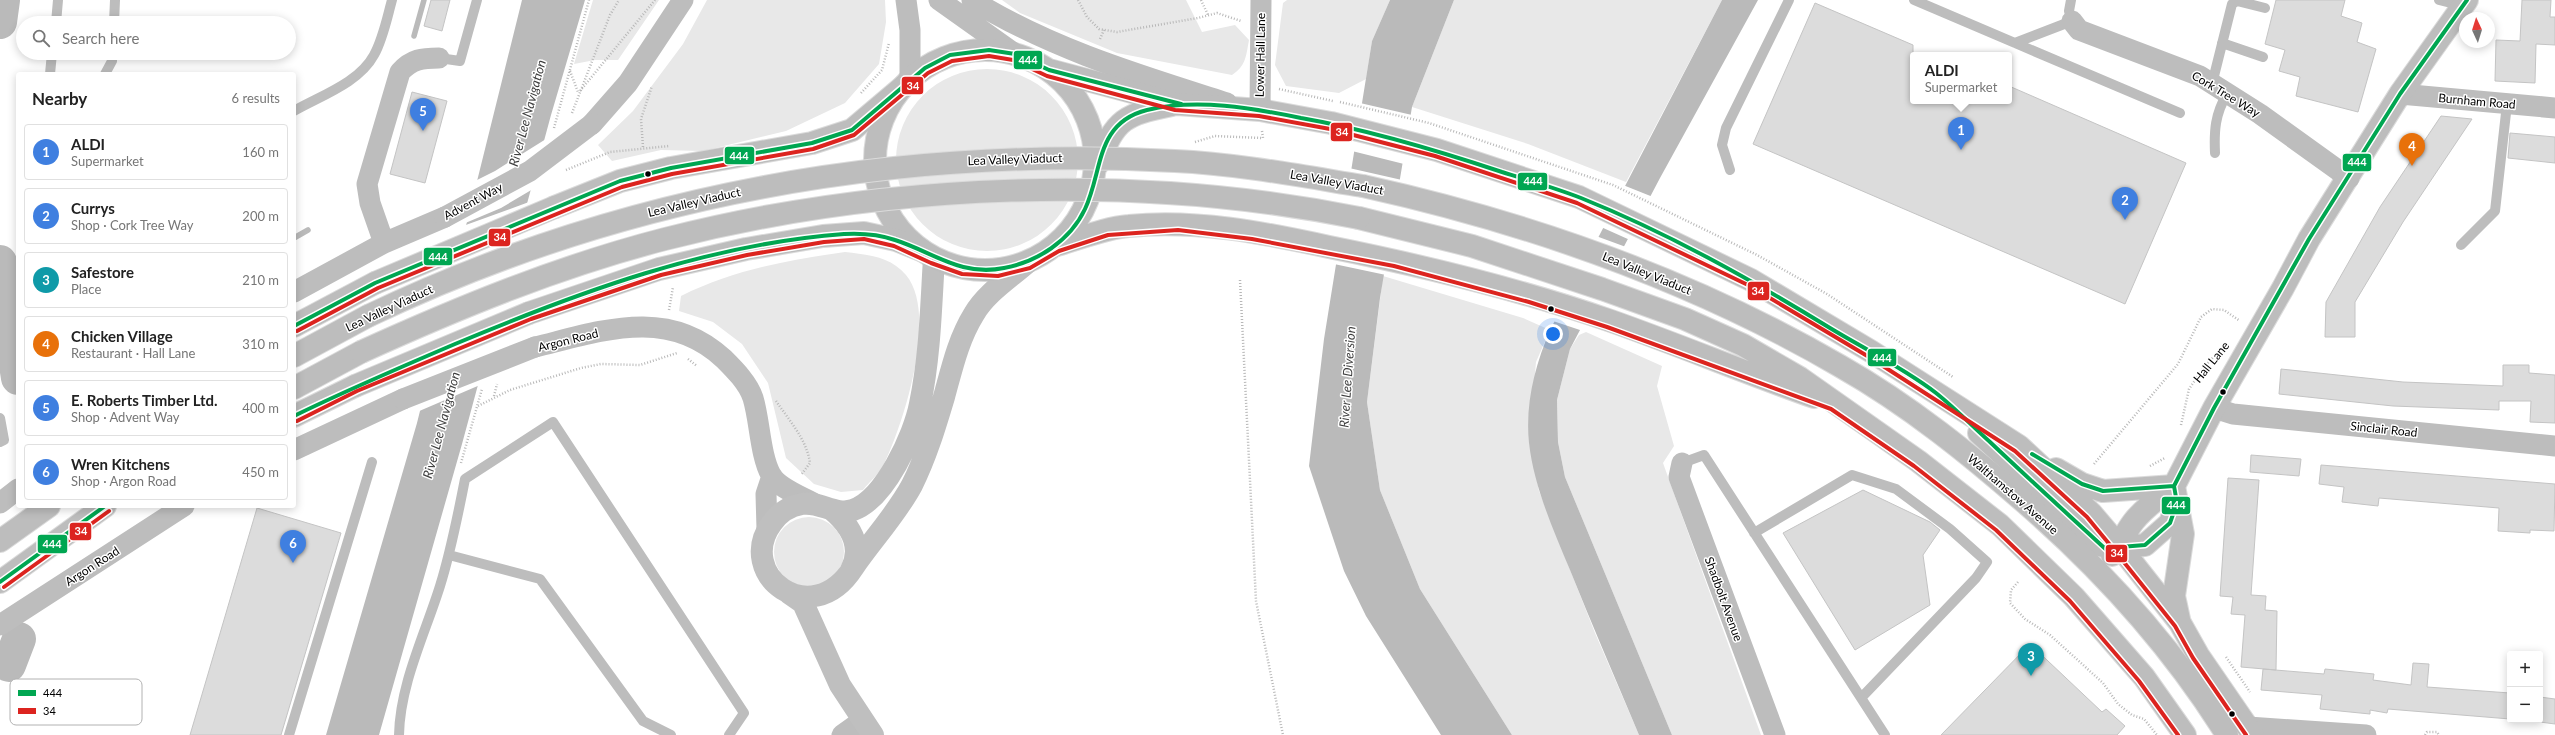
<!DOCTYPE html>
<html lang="en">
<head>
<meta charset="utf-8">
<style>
  :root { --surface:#fff; --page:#f6f6f6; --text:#222; --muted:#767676; --line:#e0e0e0; --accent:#595959 }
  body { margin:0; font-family:Lato,sans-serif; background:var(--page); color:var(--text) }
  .controls { position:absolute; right:12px; bottom:12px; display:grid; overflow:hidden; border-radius:4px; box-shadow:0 2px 10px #0003 }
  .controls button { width:36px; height:36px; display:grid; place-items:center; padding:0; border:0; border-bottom:1px solid var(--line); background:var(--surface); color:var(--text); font:20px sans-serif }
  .compass { position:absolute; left:2459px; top:12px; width:36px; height:36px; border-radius:50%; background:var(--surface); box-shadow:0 2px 10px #0003; rotate:356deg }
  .you { position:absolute; left:1553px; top:334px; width:14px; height:14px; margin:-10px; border:3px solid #fff; border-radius:50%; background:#1a73e8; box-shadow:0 0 0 6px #1a73e833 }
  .badge { display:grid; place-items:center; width:26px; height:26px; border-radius:50%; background:var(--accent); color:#fff; font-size:13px; font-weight:700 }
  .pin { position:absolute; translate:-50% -33px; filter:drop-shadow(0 1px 2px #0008) }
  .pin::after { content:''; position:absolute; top:21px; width:14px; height:12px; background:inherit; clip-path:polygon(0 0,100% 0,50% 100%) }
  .popup { position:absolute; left:1910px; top:52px; width:102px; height:52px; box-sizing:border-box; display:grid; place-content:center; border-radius:4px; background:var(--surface); filter:drop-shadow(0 1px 3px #0005); font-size:13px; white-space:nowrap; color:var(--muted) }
  .popup b { font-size:15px; color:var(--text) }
  .popup::after { content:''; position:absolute; left:50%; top:100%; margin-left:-8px; border:8px solid transparent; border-top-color:var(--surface) }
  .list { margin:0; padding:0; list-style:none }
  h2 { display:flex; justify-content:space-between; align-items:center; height:52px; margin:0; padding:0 16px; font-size:17px }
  h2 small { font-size:13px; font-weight:400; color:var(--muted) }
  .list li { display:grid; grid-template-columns:26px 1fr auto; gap:12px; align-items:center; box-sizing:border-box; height:56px; margin:0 8px 8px; padding:0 8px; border:1px solid var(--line); border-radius:4px }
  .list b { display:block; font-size:15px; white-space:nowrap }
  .list p { margin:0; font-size:13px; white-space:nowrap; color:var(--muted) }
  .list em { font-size:13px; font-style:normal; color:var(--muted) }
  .icon { flex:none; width:22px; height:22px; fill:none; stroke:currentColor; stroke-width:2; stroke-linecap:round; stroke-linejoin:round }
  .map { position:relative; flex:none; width:2555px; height:735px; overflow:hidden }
  .search { position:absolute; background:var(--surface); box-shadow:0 2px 10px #0003; left:16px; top:16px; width:280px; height:44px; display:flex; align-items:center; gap:10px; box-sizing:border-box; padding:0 14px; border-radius:22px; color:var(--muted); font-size:15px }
  .panel { position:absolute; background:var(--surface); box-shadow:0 2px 10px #0003; left:16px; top:72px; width:280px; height:436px; border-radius:4px }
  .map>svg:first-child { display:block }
  .green { fill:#e8e8e8 }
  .water { fill:#bababa }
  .pier { fill:#fff }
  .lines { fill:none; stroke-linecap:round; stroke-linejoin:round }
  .stream { stroke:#bababa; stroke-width:5.5 }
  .river { stroke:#bababa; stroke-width:34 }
  .building { fill:#dcdcdc; stroke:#c4c4c4 }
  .primary-casing { stroke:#dbdbdb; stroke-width:24 }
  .highway-casing { stroke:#dbdbdb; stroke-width:24 }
  .path { stroke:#b8b8b8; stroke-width:2.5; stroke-dasharray:1 2; stroke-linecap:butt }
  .lane { stroke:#bdbdbd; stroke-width:10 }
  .street { stroke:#bdbdbd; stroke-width:21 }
  .secondary { stroke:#bfbfbf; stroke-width:22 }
  .primary { stroke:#bdbdbd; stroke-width:22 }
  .highway { stroke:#bdbdbd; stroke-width:22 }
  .highway-bridge-casing { stroke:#dbdbdb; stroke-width:24; stroke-linecap:butt }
  .street-bridge { stroke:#bdbdbd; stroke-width:21 }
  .highway-bridge { stroke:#bdbdbd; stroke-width:22 }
  .bus-1-casing { stroke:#fff; stroke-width:7 }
  .bus-2-casing { stroke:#fff; stroke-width:7 }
  .bus-1 { stroke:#00a651; stroke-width:4 }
  .bus-2 { stroke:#dc241f; stroke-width:4 }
  .bus-dot { fill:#000; stroke:#fff; stroke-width:1.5 }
  .labels { text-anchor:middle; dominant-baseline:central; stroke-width:3; stroke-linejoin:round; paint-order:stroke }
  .street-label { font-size:12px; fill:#000; stroke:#fff }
  .water-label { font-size:13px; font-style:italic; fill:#3e3e3e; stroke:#fff }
  .key { fill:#fff; stroke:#b2b2b2; stroke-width:1 }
  .key-label { font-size:11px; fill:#000 }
  .line-badge { stroke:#fff; stroke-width:1.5 }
  .badge-label { font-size:11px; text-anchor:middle; font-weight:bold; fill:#fff }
</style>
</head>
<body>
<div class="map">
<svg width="2555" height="735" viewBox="0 0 2555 735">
  <rect width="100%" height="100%" fill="#fff"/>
  <path class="green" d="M593,0H659L618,60H595L574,64Z
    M707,0H885L886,22L879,64L845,103L786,131L703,151L661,150L612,161L598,145L633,111L683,44Z
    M1002,0H1186L1202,32L1235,25L1249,40C1246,56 1246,66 1232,75L1117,53L1020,13Z
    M1287,0H1390L1372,41L1366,79L1339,93L1286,86L1275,65L1283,3Z
    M1454,0H1722L1626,182L1528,144L1412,107Z
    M896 160a91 91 0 1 1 182 0a91 91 0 1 1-182 0Z
    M845,252C868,255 890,256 906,275C939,314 903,426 883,466C878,475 869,482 863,490L841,492L814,484L786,458L768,383L742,344L713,322L679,311L681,296C733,270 788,260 845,252Z
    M1383,276L1523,318L1550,330L1536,362L1529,442L1539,491L1595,633L1639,735H1512L1420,589L1380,490L1367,402Z
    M1586,332L1662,366L1657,386L1674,446L1663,463L1761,735H1672L1565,477L1558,442L1557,400L1570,349L1579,335Z
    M774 552a35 35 0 1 1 70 0a35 35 0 1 1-70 0Z"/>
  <path class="water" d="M522,0H585L551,115L462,444L379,735H326L417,423Z
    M1390,0H1454L1412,107L1380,298L1367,402L1380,490L1420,589L1512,735H1441L1366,616L1344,571L1309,466L1324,339L1372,41Z
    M1722,0H1758L1660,178L1570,349L1557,400L1558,442L1565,477L1672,735H1639C1616,680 1592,625 1570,570C1553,529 1534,487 1529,443C1525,403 1535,366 1550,330Z"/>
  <path class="pier" d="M1360,103L1412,115L1404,164L1352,151Z
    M546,139L533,189L501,208L463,224L473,182L495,171Z
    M1349,168L1402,180L1386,275L1334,264Z
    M1623,185L1653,197L1630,240L1601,227Z
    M529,202L480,385L417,412L463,226Z
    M1596,236L1626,247L1583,331L1553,321Z"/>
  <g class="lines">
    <path class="stream" d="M414,36L424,0
      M294,238L308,230"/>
    <path class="river" d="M0,22L3,0
      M0,262L18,378
      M9,665L19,639"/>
  </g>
  <path class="building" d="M431,0H450L442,31L424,26Z
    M2276,0H2345L2341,16L2362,23L2357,42L2376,49L2358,112L2296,96L2300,77L2279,71L2285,50L2265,44Z
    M2522,0H2551L2550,17H2555V45L2536,44L2535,83L2495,81L2496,40L2520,41Z
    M1815,3L1913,45V101H2009V86L2186,163L2125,304L1753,144Z
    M412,92L447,101L425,183L390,174Z
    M2441,116L2472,119L2403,222L2355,302V337H2325L2326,302L2380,207Z
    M2510,133L2555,137V163L2508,158Z
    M2503,365H2529V373L2555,375V423L2530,422L2531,401H2499V410L2393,406L2279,394L2281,369L2403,382L2503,386Z
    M2251,455L2301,459L2299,476L2250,472Z
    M2321,465L2555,484L2554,531L2530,530V533L2498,531L2499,508L2379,498L2378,506L2342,502L2344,487L2319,484Z
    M2228,478L2259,480L2251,595L2266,596L2265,610L2277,611L2276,670L2241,667L2245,615L2231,614L2233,597L2220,596Z
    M1863,490L1930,522L1940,530L1923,555L1930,605L1855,650L1783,533Z
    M257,508L341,533L281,735H190Z
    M2030,644L2102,712L2106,709L2125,726L2117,735H1941Z
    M2413,663L2429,664L2427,687L2510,693V719L2388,709L2387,713L2370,710V714L2320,709L2322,695L2261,690L2263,669L2324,674L2325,669L2374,674L2373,680L2411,685Z
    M2540,697L2555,699V724L2540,722Z"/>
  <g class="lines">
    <defs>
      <path id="primary" d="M875 160a110 110 0 1 1 220 0a110 110 0 1 1-220 0Z
        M1049,70L1177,104L1260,110L1331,123L1437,150L1579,197L1751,280L1872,352L2019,446L2091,513L2120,547L2180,623L2198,655L2253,735
        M1098,164C1116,118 1124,115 1172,105
        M1979,433L2102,546
        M2056,469L2082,484L2103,491L2174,486
        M2120,547L2145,545L2170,523L2177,503
        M2112,555C2121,545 2125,532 2134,521C2145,507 2160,497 2174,486
        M2179,619L2174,596L2183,534L2174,486L2214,408L2283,288L2309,239L2400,94L2467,0"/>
      <path id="highway" d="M1363,186C1530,223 1692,280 1840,366C1909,405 1972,456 2031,508C2106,574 2174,650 2227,735
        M555,207L620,181L671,168L812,143L852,130L904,86
        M1359,218L1472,246L1602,289L1685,319L1743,345L1800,378L1918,461L2000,525L2074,597L2144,677L2185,735
        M1057,245C1081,238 1105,228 1129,226C1195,219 1265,233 1329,247C1424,266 1519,289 1611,321C1679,345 1746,373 1814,397
        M529,313L659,269L746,249L823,236L864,233L896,240L923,251
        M294,326L375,283
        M294,356L368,316
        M294,388L361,352
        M294,416L355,386
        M0,541L49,506
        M0,582L105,506"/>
    </defs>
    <use href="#primary" class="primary-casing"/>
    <use href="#highway" class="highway-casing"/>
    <path class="path" d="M1078,0L1087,17L1099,29L1117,32L1198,18L1217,13L1241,21
      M1201,0L1208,15
      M1100,39L1104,30
      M570,71L578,92
      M1279,89L1333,101
      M580,91L655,0
      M861,93L882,70L889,43
      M1340,102L1429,123L1613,185L1757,255L1827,294L1953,377
      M572,113L610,15L619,0
      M554,128L589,0
      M1195,142L1215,136L1263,138L1262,131
      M643,147L641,119L652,86
      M566,170L610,152L669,146
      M1240,280L1256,601L1283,735
      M669,310L673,287
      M688,359L697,366
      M494,396L497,384
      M776,401C789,420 807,440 810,463L801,475
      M478,406L510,390L581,368L601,364L640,365L677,353
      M2181,425L2189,389L2205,366L2225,345
      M461,463L482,389
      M2094,464L2178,364L2201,317L2212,309L2224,310L2240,321
      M2150,466L2165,458
      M2018,582L2011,590L2010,603L2025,619L2050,635L2103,683L2118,704L2132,715L2144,719L2157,735
      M2226,657L2250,692
      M2425,735L2427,732H2437L2439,735"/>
    <path class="lane" d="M1914,0L2015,43L2072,21L2069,11L2071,0
      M2439,0L2463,6
      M56,23L58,0
      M114,23L115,0
      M2015,43L2180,113
      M2222,43L2263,57
      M439,58L460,61L477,0
      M50,74L52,53
      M105,74L112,61V53
      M2212,84L2232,4L2237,1L2265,8
      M294,111C320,96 359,83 374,55C383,39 387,18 392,0
      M2215,153C2214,131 2215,114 2227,94
      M1730,170L1722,145L1726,128L1789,0
      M2461,245L2495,211L2507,104
      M0,418L4,440L0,442
      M1682,463L1704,455L1885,735
      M1754,533L1852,475L1896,489L1950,529L1987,562L1976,578L1861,698
      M449,555L540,579L643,721L671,735
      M289,735L372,462
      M399,735C400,684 425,634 440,586C451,551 458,515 465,479L553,422L744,713L729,735"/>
    <path class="street" d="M906,0L910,30V79
      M939,0L1015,54
      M972,0C1051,49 1139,75 1227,103
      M2072,21L2079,30L2200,76L2260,114L2349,178
      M2400,94L2555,108
      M1260,110L1261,0
      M592,124L628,83L683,0
      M384,243L370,203L367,184L400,72C412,59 422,58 439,58
      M294,292L384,243L445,217
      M535,347C601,331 668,306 724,359C735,370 748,383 753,398C760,421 760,455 771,475C779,489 804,497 817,505
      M2214,408L2233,414L2555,446
      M294,450L403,399
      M1682,463L1679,477L1775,735
      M0,503L18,489
      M767,529L766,494L772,476
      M0,625L184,506
      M2248,727L2366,735
      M842,735L863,720"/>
    <path class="secondary" d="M934,258C931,307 930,356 920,404C914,435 885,499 853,510C835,516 820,501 802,504C790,506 779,513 772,523C734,574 811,633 853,568C872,540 896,515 912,485C926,457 935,427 944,397C952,368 958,340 974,314C986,293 1010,278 1028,262
      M831,509C849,524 864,546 851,570
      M790,594L803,603L840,685L873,735"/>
    <use href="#primary" class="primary"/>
    <use href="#highway" class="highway"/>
    <defs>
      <path id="highway-bridge" d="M375,283L555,207
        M368,316C621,195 896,146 1175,161C1238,164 1301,176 1363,186
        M361,352C460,307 560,266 665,239C884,183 1137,173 1359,218
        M355,386L529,313"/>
    </defs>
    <use href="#highway-bridge" class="highway-bridge-casing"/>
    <path class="street-bridge" d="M445,217L530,171L592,124
      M403,399L535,347"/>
    <use href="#highway-bridge" class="highway-bridge"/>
    <defs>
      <path id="bus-1" d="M294,326L375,283L620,181L671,168L812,143L852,130L925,68L950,55L989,50L1015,54L1049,70L1181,104
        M294,416C347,390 401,367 455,344C579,292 709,244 844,234C862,233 878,234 895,240C933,252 961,277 1004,268C1037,262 1070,241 1085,209C1103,171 1095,123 1147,110C1197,98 1252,108 1301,118C1370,130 1436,150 1502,172C1528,180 1555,188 1581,198C1668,233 1750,279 1830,328C1863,348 1905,369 1936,393C1955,408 1972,426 1990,442C2030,480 2071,517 2112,555L2120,547L2145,545L2170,523L2177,503L2174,486L2214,408L2309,239L2400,94L2467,0
        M2032,454L2082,484L2103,491L2174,486
        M0,582L105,506"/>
      <path id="bus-2" d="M297,331L378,288L622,187L672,174L813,149L854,135L928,73L952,61L989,56L1013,60L1047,76L1175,110L1259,116L1330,129L1435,156L1577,203L1748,285L1869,357L2015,451L2087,517L2115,551L2175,626L2193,658L2246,735
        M297,421L357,391L531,319L661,275L747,255L824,242L864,239L894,246L931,263L962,274L998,276L1030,268L1059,251L1108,235L1178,230L1252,239L1394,266L1529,302L1607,327L1831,409L1914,466L1996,530L2070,601L2139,681L2178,735
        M4,587L109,511"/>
    </defs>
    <use href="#bus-1" class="bus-1-casing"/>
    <use href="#bus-2" class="bus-2-casing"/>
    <use href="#bus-1" class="bus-1"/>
    <use href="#bus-2" class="bus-2"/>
  </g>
  <g class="bus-dot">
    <circle cx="648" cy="174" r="3.5"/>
    <circle cx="1551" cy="309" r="3.5"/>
    <circle cx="2223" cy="392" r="3.5"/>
    <circle cx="2232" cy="714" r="3.5"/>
  </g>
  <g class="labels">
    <g class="street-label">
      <text transform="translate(1260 55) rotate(-89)">Lower Hall Lane</text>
      <text transform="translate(2226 94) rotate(31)">Cork Tree Way</text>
      <text transform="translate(2477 101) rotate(5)">Burnham Road</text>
      <text transform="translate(1015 159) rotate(-2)">Lea Valley Viaduct</text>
      <text transform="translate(1337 182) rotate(10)">Lea Valley Viaduct</text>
      <text transform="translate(473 201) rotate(-28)">Advent Way</text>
      <text transform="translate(694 202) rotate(-13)">Lea Valley Viaduct</text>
      <text transform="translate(1647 273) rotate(22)">Lea Valley Viaduct</text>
      <text transform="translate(389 308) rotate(-25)">Lea Valley Viaduct</text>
      <text transform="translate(568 340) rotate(-14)">Argon Road</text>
      <text transform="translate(2211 362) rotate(-51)">Hall Lane</text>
      <text transform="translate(2384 429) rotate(6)">Sinclair Road</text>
      <text transform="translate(2013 494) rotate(41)">Walthamstow Avenue</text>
      <text transform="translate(92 566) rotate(-33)">Argon Road</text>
      <text transform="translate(1724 599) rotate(70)">Shadbolt Avenue</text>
    </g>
    <g class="water-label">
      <text transform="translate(527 113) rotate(-75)">River Lee Navigation</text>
      <text transform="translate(1347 377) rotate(-86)">River Lee Diversion</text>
      <text transform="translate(441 425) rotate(-75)">River Lee Navigation</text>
    </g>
  </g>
  <rect x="10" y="679" width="132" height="46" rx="6" class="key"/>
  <rect x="18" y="690" width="18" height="6" fill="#00a651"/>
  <rect x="18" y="708" width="18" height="6" fill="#dc241f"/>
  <g class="key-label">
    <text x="43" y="697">444</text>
    <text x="43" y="715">34</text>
  </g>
  <g class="line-badge">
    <rect x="1013" y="50" width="30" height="20" rx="4" fill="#00a651"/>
    <rect x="901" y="76" width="23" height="19" rx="4" fill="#dc241f"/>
    <rect x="1330" y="122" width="23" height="20" rx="4" fill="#dc241f"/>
    <rect x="724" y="146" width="31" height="19" rx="4" fill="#00a651"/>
    <rect x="2342" y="153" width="30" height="19" rx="4" fill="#00a651"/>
    <rect x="1517" y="172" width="31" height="19" rx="4" fill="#00a651"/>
    <rect x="488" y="228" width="23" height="19" rx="4" fill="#dc241f"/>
    <rect x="423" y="247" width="30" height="19" rx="4" fill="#00a651"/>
    <rect x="1747" y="281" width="23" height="20" rx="4" fill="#dc241f"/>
    <rect x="1867" y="348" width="30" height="19" rx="4" fill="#00a651"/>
    <rect x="2161" y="496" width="30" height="19" rx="4" fill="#00a651"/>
    <rect x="69" y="522" width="23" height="19" rx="4" fill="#dc241f"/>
    <rect x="37" y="534" width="31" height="20" rx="4" fill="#00a651"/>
    <rect x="2105" y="544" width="23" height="19" rx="4" fill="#dc241f"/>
  </g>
  <g class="badge-label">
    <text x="1028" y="64">444</text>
    <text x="913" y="90">34</text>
    <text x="1342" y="136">34</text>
    <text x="739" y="160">444</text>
    <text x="2357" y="166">444</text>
    <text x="1533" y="185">444</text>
    <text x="500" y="241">34</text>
    <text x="438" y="261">444</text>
    <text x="1758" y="295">34</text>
    <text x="1882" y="362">444</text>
    <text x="2176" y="509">444</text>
    <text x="81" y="535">34</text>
    <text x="52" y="548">444</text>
    <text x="2117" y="557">34</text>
  </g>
</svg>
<div class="controls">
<button>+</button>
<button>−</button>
</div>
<svg class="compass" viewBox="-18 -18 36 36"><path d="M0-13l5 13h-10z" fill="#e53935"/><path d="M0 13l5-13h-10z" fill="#767676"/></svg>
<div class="you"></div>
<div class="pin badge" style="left:1961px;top:150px;background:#3f7fe0">1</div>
<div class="popup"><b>ALDI</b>Supermarket</div>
<div class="pin badge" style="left:2125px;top:220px;background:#3f7fe0">2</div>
<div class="pin badge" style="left:2031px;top:676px;background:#0f9aa8">3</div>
<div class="pin badge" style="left:2412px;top:166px;background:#e8710a">4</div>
<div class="pin badge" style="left:423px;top:131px;background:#3f7fe0">5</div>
<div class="pin badge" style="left:293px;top:563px;background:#3f7fe0">6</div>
<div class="search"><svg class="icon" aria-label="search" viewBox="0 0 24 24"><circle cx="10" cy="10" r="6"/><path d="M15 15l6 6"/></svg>Search here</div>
<section class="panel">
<h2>Nearby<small>6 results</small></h2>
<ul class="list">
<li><span class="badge" style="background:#3f7fe0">1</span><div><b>ALDI</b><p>Supermarket</p></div><em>160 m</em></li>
<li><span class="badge" style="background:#3f7fe0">2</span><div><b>Currys</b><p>Shop · Cork Tree Way</p></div><em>200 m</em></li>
<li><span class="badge" style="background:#0f9aa8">3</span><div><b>Safestore</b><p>Place</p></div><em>210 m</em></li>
<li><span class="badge" style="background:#e8710a">4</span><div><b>Chicken Village</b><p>Restaurant · Hall Lane</p></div><em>310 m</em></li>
<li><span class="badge" style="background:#3f7fe0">5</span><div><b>E. Roberts Timber Ltd.</b><p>Shop · Advent Way</p></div><em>400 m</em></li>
<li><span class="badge" style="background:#3f7fe0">6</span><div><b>Wren Kitchens</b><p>Shop · Argon Road</p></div><em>450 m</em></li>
</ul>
</section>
</div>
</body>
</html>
